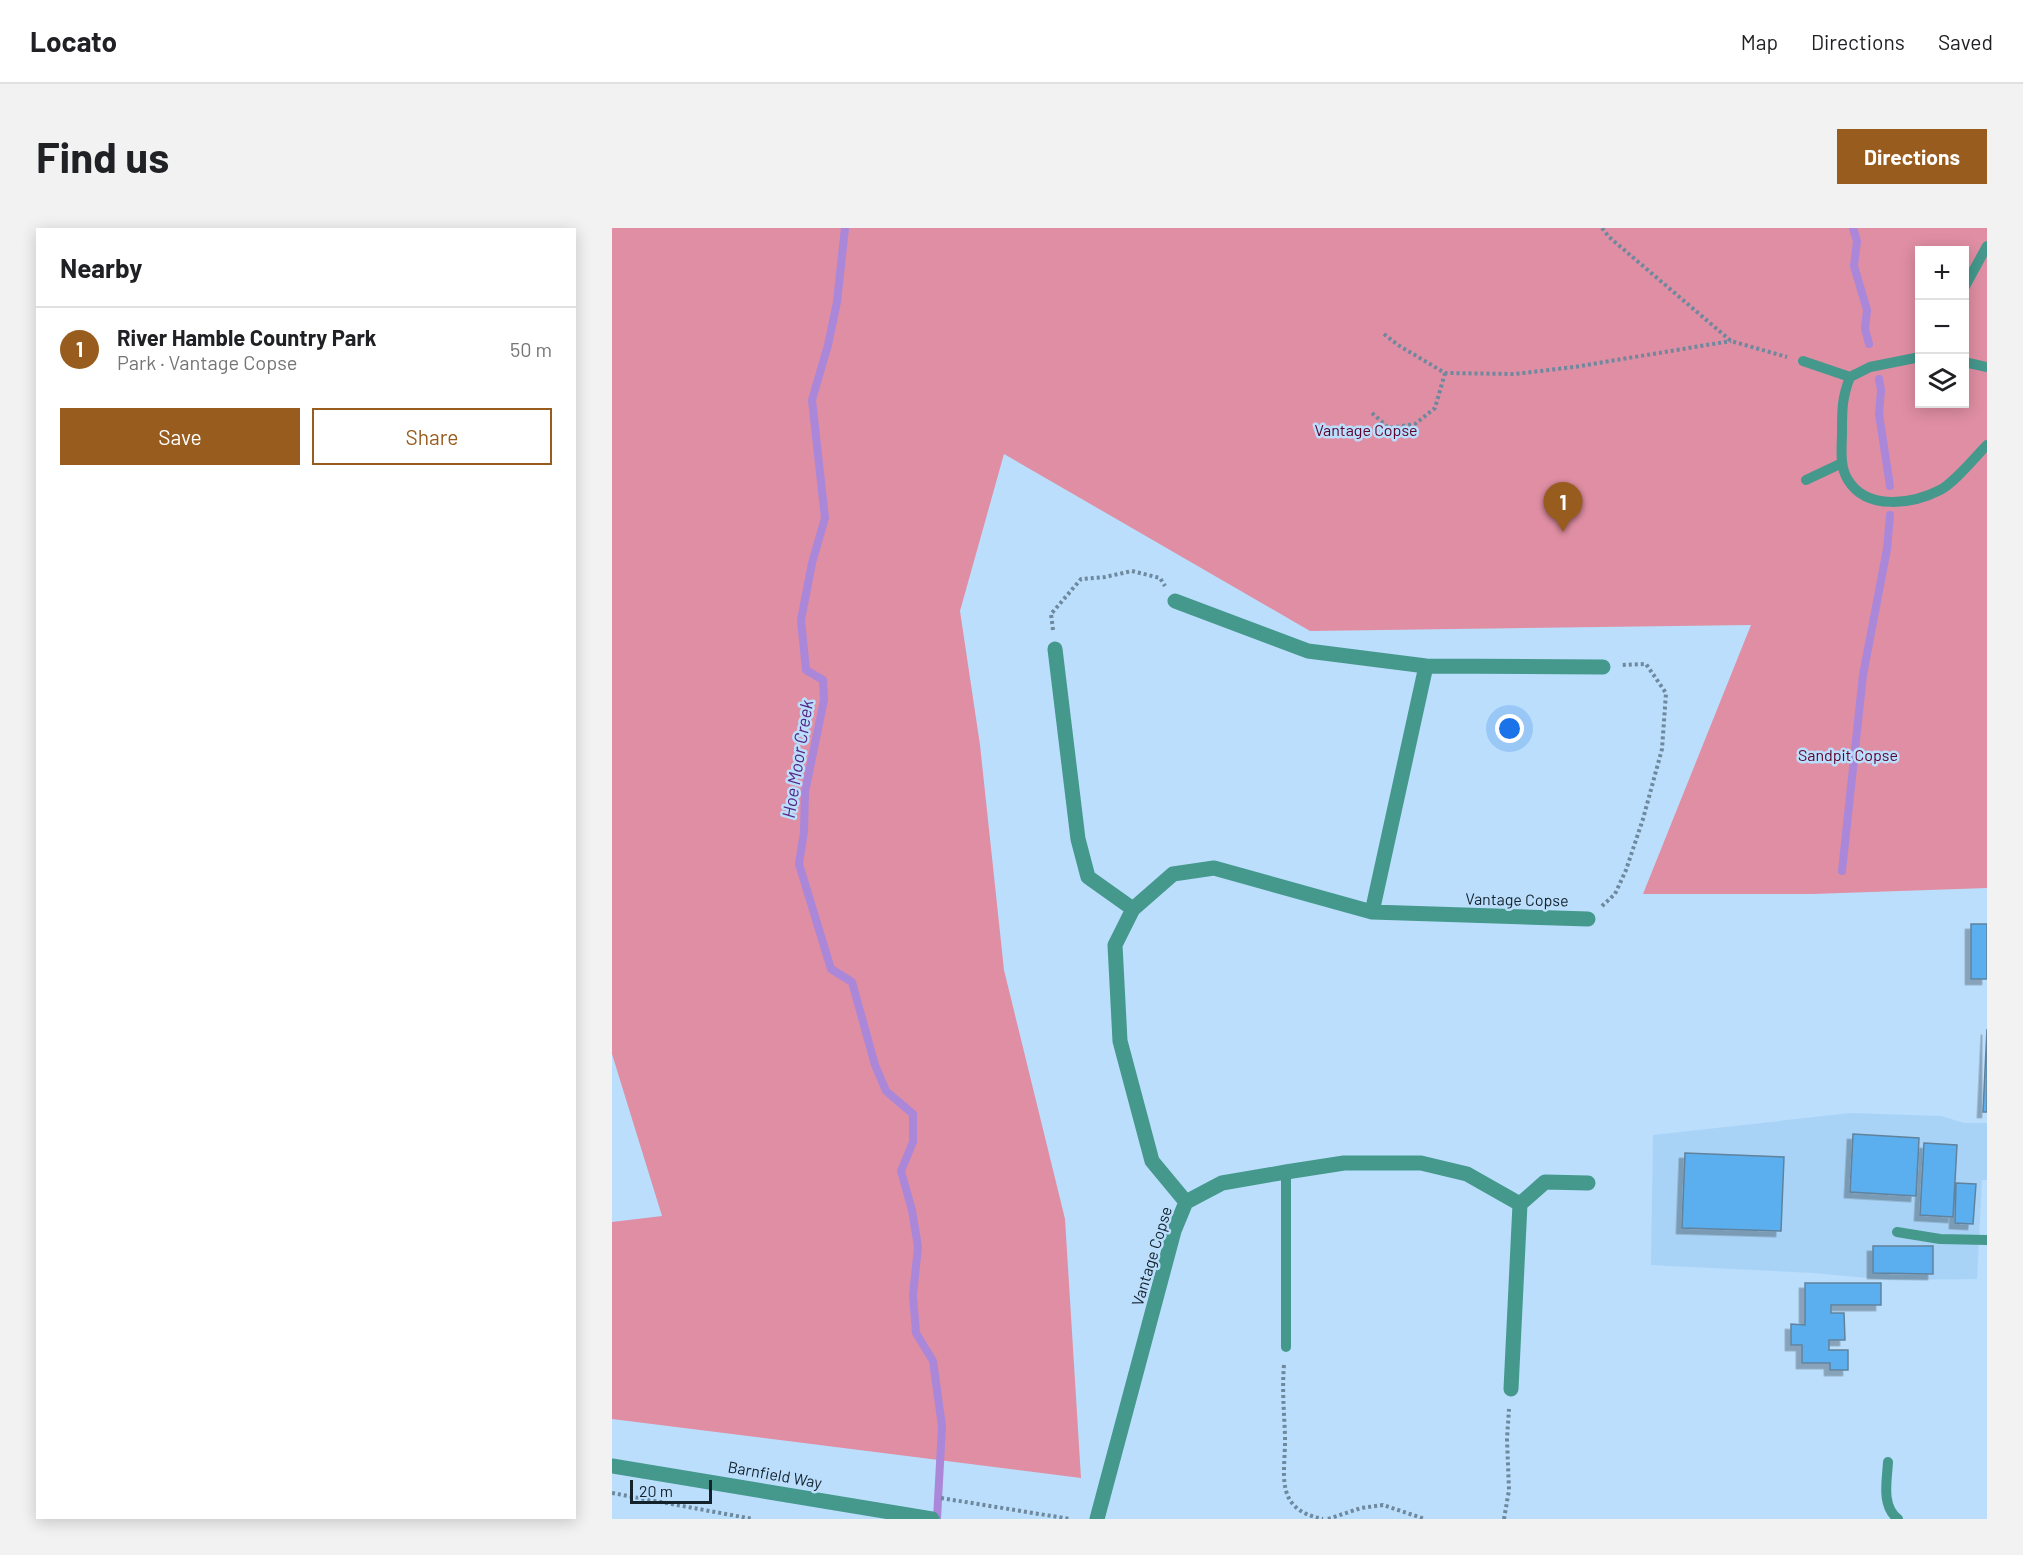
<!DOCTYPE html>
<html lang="en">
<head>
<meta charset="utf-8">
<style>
  :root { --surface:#fff; --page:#f2f2f2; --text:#202124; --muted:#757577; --line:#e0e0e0; --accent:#985d1e }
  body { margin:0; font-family:Barlow,sans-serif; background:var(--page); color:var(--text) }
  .controls { position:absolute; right:18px; top:18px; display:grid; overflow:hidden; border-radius:0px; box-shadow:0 3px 15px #0003 }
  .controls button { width:54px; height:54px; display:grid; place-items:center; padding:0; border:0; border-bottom:2px solid var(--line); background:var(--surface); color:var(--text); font:30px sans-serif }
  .scale { position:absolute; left:18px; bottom:15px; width:82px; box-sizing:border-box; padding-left:6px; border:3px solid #14222c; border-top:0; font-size:16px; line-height:21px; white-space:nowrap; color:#14222c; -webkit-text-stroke:4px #badefc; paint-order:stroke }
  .you { position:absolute; left:898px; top:501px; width:21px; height:21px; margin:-15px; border:4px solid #fff; border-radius:50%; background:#1a73e8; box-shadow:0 0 0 9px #1a73e833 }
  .badge { display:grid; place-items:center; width:39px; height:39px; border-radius:50%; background:var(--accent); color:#fff; font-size:20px; font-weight:700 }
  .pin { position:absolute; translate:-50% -50px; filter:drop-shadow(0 2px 3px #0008) }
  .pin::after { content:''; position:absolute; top:32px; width:21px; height:18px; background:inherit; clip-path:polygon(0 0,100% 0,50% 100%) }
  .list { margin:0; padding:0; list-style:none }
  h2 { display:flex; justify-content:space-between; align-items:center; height:78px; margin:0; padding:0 24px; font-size:26px }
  h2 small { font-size:20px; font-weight:400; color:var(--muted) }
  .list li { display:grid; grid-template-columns:39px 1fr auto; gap:18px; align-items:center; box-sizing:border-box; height:84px; padding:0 24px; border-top:2px solid var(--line) }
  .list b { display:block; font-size:22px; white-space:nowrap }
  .list p { margin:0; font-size:20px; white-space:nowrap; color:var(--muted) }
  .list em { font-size:20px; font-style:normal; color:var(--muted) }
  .actions { display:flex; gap:12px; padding:18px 24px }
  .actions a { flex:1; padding:14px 0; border:2px solid var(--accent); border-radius:0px; text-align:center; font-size:21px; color:var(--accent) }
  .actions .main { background:var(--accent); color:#fff }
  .icon { flex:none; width:33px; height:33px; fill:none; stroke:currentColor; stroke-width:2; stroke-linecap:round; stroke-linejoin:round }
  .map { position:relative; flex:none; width:1375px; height:1291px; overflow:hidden; border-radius:0px }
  header { display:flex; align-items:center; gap:36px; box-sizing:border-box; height:84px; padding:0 30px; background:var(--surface); border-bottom:2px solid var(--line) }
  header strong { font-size:28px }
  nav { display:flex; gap:33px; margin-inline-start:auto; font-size:21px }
  .intro { display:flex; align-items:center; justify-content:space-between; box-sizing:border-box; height:144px; padding:0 36px }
  h1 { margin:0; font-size:42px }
  .button { padding:15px 27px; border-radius:0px; background:var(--accent); color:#fff; font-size:21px; font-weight:700 }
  main { display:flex; gap:36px; padding:0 36px }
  aside { flex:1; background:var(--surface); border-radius:0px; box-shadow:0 3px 15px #0003 }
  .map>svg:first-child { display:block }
  .built { fill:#a8d3f6 }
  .green { fill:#e08ea3; fill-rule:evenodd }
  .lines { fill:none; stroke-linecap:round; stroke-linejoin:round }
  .stream { stroke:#aa87d9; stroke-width:8 }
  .building { fill:#5bafee; stroke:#60829d; stroke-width:1.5; filter:url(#shadow) }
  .path { stroke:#6e889d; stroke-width:4; stroke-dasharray:3 3; stroke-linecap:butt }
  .service { stroke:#45988c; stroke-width:10 }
  .minor { stroke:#45988c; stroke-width:15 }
  .tertiary { stroke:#45988c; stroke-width:15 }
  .labels { text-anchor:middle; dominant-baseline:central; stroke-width:5; stroke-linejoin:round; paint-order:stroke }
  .park-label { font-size:16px; fill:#5d022a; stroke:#badefc }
  .street-label { font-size:16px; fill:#14222c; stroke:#badefc }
  .water-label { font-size:18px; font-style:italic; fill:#552484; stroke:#badefc }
</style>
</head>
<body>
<header>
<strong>Locato</strong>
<nav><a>Map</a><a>Directions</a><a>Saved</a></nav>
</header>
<div class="intro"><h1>Find us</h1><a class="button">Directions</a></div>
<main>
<aside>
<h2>Nearby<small></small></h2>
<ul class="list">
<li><span class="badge">1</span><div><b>River Hamble Country Park</b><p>Park · Vantage Copse</p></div><em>50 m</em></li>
</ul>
<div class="actions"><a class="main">Save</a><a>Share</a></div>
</aside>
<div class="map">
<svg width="1375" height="1291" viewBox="0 0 1375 1291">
  <defs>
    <filter id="shadow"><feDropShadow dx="-5.5" dy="5.5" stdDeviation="0" flood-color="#0004"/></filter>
  </defs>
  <rect width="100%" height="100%" fill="#badefc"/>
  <path class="built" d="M1239,885L1329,888L1352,895H1375V952H1370L1365,1051L1278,1052L1201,1045L1039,1037L1041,907Z"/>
  <path class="green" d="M0,0H1375V660L1200,666H1031L1139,397L698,403L392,226L348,383L368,517L392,742L453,991L469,1250L0,1191V994L50,988L0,826ZM1308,22H1352V176H1308Z"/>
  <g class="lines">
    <path class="stream" d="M233,0L225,74L216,117L200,172L213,290L200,335L189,392L194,442L211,452L212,472L193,564L192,604L187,636L219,741L240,754L263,837L274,863L301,886V914L289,943L300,982L306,1019L301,1067L304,1105L321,1133L330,1198L325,1291
      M1241,0L1245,13L1242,38L1255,82L1253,101L1257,116
      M1267,151L1269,162L1267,186L1278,258
      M1230,643L1251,447L1275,321L1278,287"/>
  </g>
  <path class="building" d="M1359,696H1375V751H1359Z
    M1375,801V884H1371Z
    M1241,906L1307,910L1304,968L1238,964Z
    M1312,915L1345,917L1341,989L1308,987Z
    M1073,925L1172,929L1169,1003L1070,1000Z
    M1344,955L1364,956L1361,996L1343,995Z
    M1261,1018H1321V1046L1261,1045Z
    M1193,1055H1269V1077H1219V1085H1232L1233,1112H1217V1122H1236V1142H1218V1135H1190V1117H1179V1096L1193,1097Z"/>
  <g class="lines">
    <path class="path" d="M990,0L997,9L1119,113L1175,129
      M772,106L786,117L833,145L903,146L962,139L1119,113
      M760,185L777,200L803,196L823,180L833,145
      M441,402L439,386L469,351L493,349L520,343L548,350L553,358
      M990,678L1003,666L1014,642L1031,591L1050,521L1054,465L1034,436L1009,437
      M672,1137C670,1161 672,1183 673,1207C674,1245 660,1281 711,1291
      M0,1265L141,1291
      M329,1270L458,1291
      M716,1291L749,1280L771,1277L813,1291
      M892,1291L897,1262L895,1211L897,1181"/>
    <path class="service" d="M1352,60L1375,18
      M1308,129L1258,139L1238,149C1230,170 1230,181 1230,203C1230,219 1227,238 1236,252C1255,283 1301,276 1328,262C1342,255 1363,229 1375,217
      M1191,133L1238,149
      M1352,134L1375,139
      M1194,252L1230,235
      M1285,1004L1328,1011L1375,1012
      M674,1119V944
      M1276,1234C1275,1253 1269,1278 1286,1291"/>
    <path class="minor" d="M563,373L696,423L814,438
      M443,421L466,611L476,649L521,681
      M760,684L814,438L991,439
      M574,974L540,933L508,813L503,717L521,681L561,646L602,640L760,684L976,691
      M574,974L610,955L674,944L732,935H809L855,946L908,976
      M899,1161L908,976L933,954L976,955
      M485,1291L562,1003L574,974"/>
    <path class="tertiary" d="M0,1238L320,1291"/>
  </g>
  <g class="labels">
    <g class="park-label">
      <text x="754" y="201">Vantage Copse</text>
      <text x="1236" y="526">Sandpit Copse</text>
    </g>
    <g class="street-label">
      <text transform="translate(905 671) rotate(1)">Vantage Copse</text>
      <text transform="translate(539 1028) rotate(-73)">Vantage Copse</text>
      <text transform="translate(163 1246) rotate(10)">Barnfield Way</text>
    </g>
    <g class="water-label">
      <text transform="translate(185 531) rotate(-81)">Hoe Moor Creek</text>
    </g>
  </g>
</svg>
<div class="controls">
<button>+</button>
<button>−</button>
<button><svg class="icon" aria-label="layers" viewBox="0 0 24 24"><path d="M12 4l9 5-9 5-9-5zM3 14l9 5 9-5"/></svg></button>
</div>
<div class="scale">20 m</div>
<div class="you"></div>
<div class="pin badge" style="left:951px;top:304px">1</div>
</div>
</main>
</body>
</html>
